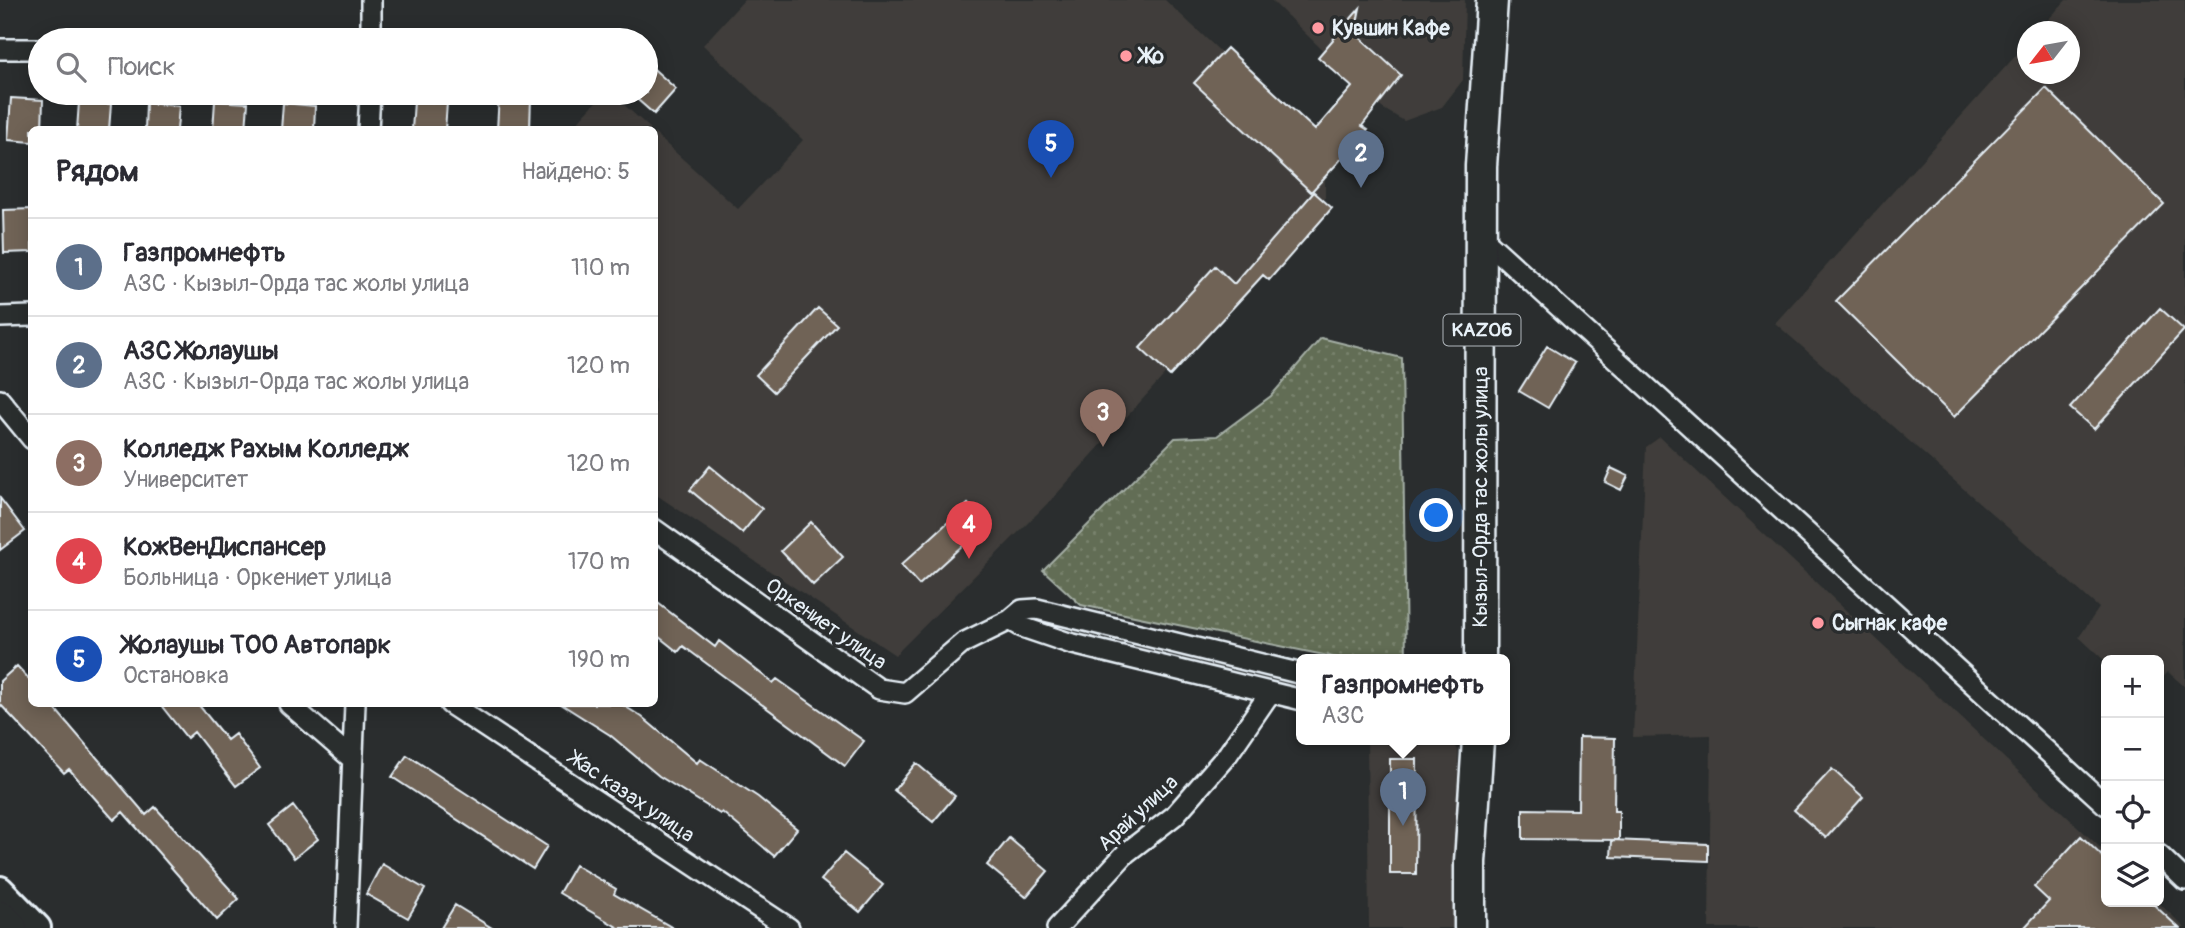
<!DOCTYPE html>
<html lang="ru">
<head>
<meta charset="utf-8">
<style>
  :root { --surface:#fff; --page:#f2f2f3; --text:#2b2b33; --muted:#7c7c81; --line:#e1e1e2; --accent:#d93025 }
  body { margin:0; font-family:Pangolin,sans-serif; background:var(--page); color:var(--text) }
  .controls { position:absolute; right:21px; bottom:21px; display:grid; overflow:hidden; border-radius:10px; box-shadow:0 4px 18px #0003 }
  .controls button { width:63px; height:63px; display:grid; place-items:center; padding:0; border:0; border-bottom:2px solid var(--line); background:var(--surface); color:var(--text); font:35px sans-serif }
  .compass { position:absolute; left:2017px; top:21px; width:63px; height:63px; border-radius:50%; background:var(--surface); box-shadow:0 4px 18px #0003; rotate:239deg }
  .you { position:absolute; left:1437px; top:516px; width:24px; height:24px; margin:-18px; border:5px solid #fff; border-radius:50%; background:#1a73e8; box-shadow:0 0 0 10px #1a73e833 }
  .badge { display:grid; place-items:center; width:46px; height:46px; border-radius:50%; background:var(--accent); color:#fff; font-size:23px; font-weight:700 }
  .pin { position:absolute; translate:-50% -58px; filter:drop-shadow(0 2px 4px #0008) }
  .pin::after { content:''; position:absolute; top:37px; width:24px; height:21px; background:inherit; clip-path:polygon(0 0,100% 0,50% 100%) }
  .popup { position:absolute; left:1296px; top:654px; width:214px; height:91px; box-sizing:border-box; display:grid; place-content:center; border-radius:10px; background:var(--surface); filter:drop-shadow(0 2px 5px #0005); font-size:23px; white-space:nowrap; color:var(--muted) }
  .popup b { font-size:26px; color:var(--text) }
  .popup::after { content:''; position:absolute; left:50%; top:100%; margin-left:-14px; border:14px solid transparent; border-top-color:var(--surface) }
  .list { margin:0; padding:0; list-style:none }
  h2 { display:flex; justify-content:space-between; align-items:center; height:91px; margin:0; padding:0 28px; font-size:30px }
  h2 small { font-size:23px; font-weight:400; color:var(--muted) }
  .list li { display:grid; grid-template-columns:46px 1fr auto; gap:21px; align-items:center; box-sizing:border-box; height:98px; padding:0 28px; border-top:2px solid var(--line) }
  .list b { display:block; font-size:26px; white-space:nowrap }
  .list p { margin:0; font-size:23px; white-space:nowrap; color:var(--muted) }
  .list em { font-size:23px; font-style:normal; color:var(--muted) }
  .icon { flex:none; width:38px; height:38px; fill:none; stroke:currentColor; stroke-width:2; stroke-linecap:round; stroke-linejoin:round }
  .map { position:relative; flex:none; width:2185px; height:928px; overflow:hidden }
  .search { position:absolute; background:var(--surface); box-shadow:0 4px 18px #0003; left:28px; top:28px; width:630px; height:77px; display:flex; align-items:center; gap:18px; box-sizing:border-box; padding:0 24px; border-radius:38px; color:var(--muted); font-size:26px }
  .panel { position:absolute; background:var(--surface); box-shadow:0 4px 18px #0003; left:28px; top:126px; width:630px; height:581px; border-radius:10px }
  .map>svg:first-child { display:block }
  .built { fill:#3f3d3a }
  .green { fill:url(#green-dots); stroke:#a5afa6; stroke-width:2 }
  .building { fill:#706357; stroke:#e8f1f8; stroke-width:2 }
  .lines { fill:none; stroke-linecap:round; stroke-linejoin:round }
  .street-casing { stroke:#e8f1f8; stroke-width:24 }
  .secondary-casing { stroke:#e8f1f8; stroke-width:32 }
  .primary-casing { stroke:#e8f1f8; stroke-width:35 }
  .highway-casing { stroke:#e8f1f8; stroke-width:40 }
  .street { stroke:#2a2d2e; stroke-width:19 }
  .secondary { stroke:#2a2d2e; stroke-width:26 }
  .primary { stroke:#2a2d2e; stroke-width:30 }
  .highway { stroke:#2a2d2e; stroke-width:35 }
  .poi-dot { fill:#ff9aa2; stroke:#2a2d2e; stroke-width:2.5 }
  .labels { text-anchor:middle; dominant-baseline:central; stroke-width:7; stroke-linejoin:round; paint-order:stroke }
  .shield { fill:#2a2d2e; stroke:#afb6bb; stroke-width:2 }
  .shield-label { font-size:19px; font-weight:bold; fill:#e8f1f8 }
  .poi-label { font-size:21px; font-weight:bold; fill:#e8f1f8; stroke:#2a2d2e; text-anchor:start }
  .street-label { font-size:21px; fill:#e8f1f8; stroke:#2a2d2e }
</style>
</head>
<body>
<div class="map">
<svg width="2185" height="928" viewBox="0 0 2185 928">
  <defs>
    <pattern id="green-dots" width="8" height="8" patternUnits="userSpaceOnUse" patternTransform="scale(1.75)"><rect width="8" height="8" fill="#626d54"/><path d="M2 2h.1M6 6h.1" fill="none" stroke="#78826d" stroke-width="1.8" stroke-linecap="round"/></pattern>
  </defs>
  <rect width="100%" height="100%" fill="#2a2d2e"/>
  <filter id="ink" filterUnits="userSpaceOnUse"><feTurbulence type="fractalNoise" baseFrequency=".0143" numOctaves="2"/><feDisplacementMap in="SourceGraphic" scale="14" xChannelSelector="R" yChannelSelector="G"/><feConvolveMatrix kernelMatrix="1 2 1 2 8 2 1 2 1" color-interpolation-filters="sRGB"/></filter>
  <g filter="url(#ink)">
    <path class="built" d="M744,0H1165L1325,149V198L1053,498L895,655L655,494L654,133L738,209L803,140L703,45Z
      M1271,0H1465L1463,80L1442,107L1404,121L1382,108Z
      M2066,0H2185V687L2168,672L2159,682V660L2106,662L2079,637L2099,608L1775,323L2027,43L2028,74H2070V32L2038,31Z
      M604,93H611L651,129H571Z
      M1660,437L2106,853V902H2158L2185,928H1709L1711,735L1633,737L1646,447Z
      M1367,740H1452L1458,750L1461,928H1369Z"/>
    <path class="green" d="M1321,338L1402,358L1406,660H1348L1081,605L1043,570L1175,438L1217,436L1271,396Z"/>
    <path class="building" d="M1360,8L1355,33L1401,75L1362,126L1368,130L1311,192L1194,83L1227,48L1315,130L1352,87L1318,57Z
      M646,62L676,89L654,114L630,93H646Z
      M2046,88L2164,204L1954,417L1836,301Z
      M499,94L531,96L530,130H497Z
      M11,98L43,100L42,130H32V142L8,140Z
      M215,101L248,103L246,130H213Z
      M414,101L447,103L445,130H412Z
      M79,102L111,104L109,130H77Z
      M146,103L179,106L177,130H145Z
      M283,103L315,106L314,130H281Z
      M1314,192L1332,208L1269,280L1263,275L1170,376L1140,348L1215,266L1234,284Z
      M32,209V252L4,253L3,210Z
      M818,308L837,325L774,392L756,375Z
      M2160,308L2184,330L2094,429L2070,408Z
      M1547,346L1575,363L1548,408L1519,391Z
      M710,466L762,509L742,533L690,490Z
      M1611,468L1628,476L1621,490L1605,482Z
      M0,498L25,531L0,550Z
      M968,504L986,524L919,585L901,565Z
      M811,522L843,557L813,585L781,551Z
      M654,600L715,647L719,641L773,683L777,679L864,741L845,766L683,646L678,652L654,633Z
      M17,666L32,682V704H51L146,815L155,807L239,899L217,920L123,812L114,820L69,769L64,773L0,704V681Z
      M160,704H198L227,740L235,734L260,768L236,786L194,732L187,738Z
      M561,704H621L642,717L697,763L700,759L758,797L797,829L774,856L722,812L720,814L659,776L610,735Z
      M1579,737L1615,738L1614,811H1619V840L1523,839V809L1578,810Z
      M407,755L547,846L533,869L392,777Z
      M1390,759H1417L1416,874H1390Z
      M916,763L955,796L933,822L894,790Z
      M1832,769L1863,797L1826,838L1794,810Z
      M293,806L318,839L294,858L269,825Z
      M2081,836L2106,860V902H2151L2179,928H2024L2049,901L2034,887Z
      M1009,838L1048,871L1026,897L987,865Z
      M1612,840L1708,844V861L1611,857Z
      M844,853L883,885L860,912L821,880Z
      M382,864L425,889L408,918L366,894Z
      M575,865L616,889L614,894L673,928H619L559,893Z
      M455,905L492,928H441Z"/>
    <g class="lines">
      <defs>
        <path id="street" d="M371,0V40
          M0,49H40
          M368,130L370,93
          M1481,236L2106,805
          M0,317L32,316
          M0,400L32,439
          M654,529L879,689L905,693L963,643L1010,620L1022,610L1037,609L1302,674
          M1010,620L1022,627L1069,643L1302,700
          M289,704L351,758
          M450,704L789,928
          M2159,855L2185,880
          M346,928L355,704
          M1057,928L1126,853L1174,816L1228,754L1270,693"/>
        <path id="secondary" d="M0,890L37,928"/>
        <g id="primary">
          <path id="s1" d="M1480,660L1481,166L1492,0"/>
          <path d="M1470,928V862L1478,740"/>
        </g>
        <path id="highway" d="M0,919L9,928"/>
      </defs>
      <use href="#street" class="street-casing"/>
      <use href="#secondary" class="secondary-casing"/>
      <use href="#primary" class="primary-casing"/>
      <use href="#highway" class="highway-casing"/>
      <use href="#street" class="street"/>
      <use href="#secondary" class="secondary"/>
      <use href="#primary" class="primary"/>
      <use href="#highway" class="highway"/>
    </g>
  </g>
  <g class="poi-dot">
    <circle cx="1318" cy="28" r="7"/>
    <circle cx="1126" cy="56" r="7"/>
    <circle cx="1818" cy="623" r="7"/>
  </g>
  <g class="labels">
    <rect class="shield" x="1443.5" y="314.5" width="77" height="31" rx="5"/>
    <g class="shield-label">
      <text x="1482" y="330">KАZ06</text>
    </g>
    <g class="poi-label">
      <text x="1332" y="28">Кувшин Кафе</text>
      <text x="1140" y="56">Жо</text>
      <text x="1832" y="623">Сыгнак кафе</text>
    </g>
    <g class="street-label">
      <text stroke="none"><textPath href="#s1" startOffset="163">Кызыл-Орда тас жолы улица</textPath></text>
      <text transform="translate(826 624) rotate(35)">Оркениет улица</text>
      <text transform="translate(632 797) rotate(34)">Жас казах улица</text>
      <text transform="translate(1138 813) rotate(-43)">Арай улица</text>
    </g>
  </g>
</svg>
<div class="controls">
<button>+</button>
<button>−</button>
<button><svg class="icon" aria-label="locate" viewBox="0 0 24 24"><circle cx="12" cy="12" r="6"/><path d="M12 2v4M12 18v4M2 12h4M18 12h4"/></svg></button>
<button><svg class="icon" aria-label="layers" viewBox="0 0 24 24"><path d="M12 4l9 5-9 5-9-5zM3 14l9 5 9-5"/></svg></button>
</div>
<svg class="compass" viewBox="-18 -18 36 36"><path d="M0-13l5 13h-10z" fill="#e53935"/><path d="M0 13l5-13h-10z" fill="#7c7c81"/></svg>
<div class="you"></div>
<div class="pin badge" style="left:1403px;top:826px;background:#5c6f8a">1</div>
<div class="popup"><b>Газпромнефть</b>АЗС</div>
<div class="pin badge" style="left:1361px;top:188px;background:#5c6f8a">2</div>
<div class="pin badge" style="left:1103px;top:447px;background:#8d6e63">3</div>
<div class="pin badge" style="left:969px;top:559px;background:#e0444e">4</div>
<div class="pin badge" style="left:1051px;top:178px;background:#1a4fb4">5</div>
<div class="search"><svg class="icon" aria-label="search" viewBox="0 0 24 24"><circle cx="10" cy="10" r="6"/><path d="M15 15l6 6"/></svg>Поиск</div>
<section class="panel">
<h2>Рядом<small>Найдено: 5</small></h2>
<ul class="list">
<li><span class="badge" style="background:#5c6f8a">1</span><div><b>Газпромнефть</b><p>АЗС · Кызыл-Орда тас жолы улица</p></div><em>110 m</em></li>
<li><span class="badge" style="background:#5c6f8a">2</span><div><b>АЗС Жолаушы</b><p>АЗС · Кызыл-Орда тас жолы улица</p></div><em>120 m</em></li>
<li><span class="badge" style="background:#8d6e63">3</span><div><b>Колледж Рахым Колледж</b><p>Университет</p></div><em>120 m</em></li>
<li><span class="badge" style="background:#e0444e">4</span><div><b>КожВенДиспансер</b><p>Больница · Оркениет улица</p></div><em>170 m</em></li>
<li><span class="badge" style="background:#1a4fb4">5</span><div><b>Жолаушы ТОО Автопарк</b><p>Остановка</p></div><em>190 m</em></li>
</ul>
</section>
</div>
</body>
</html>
